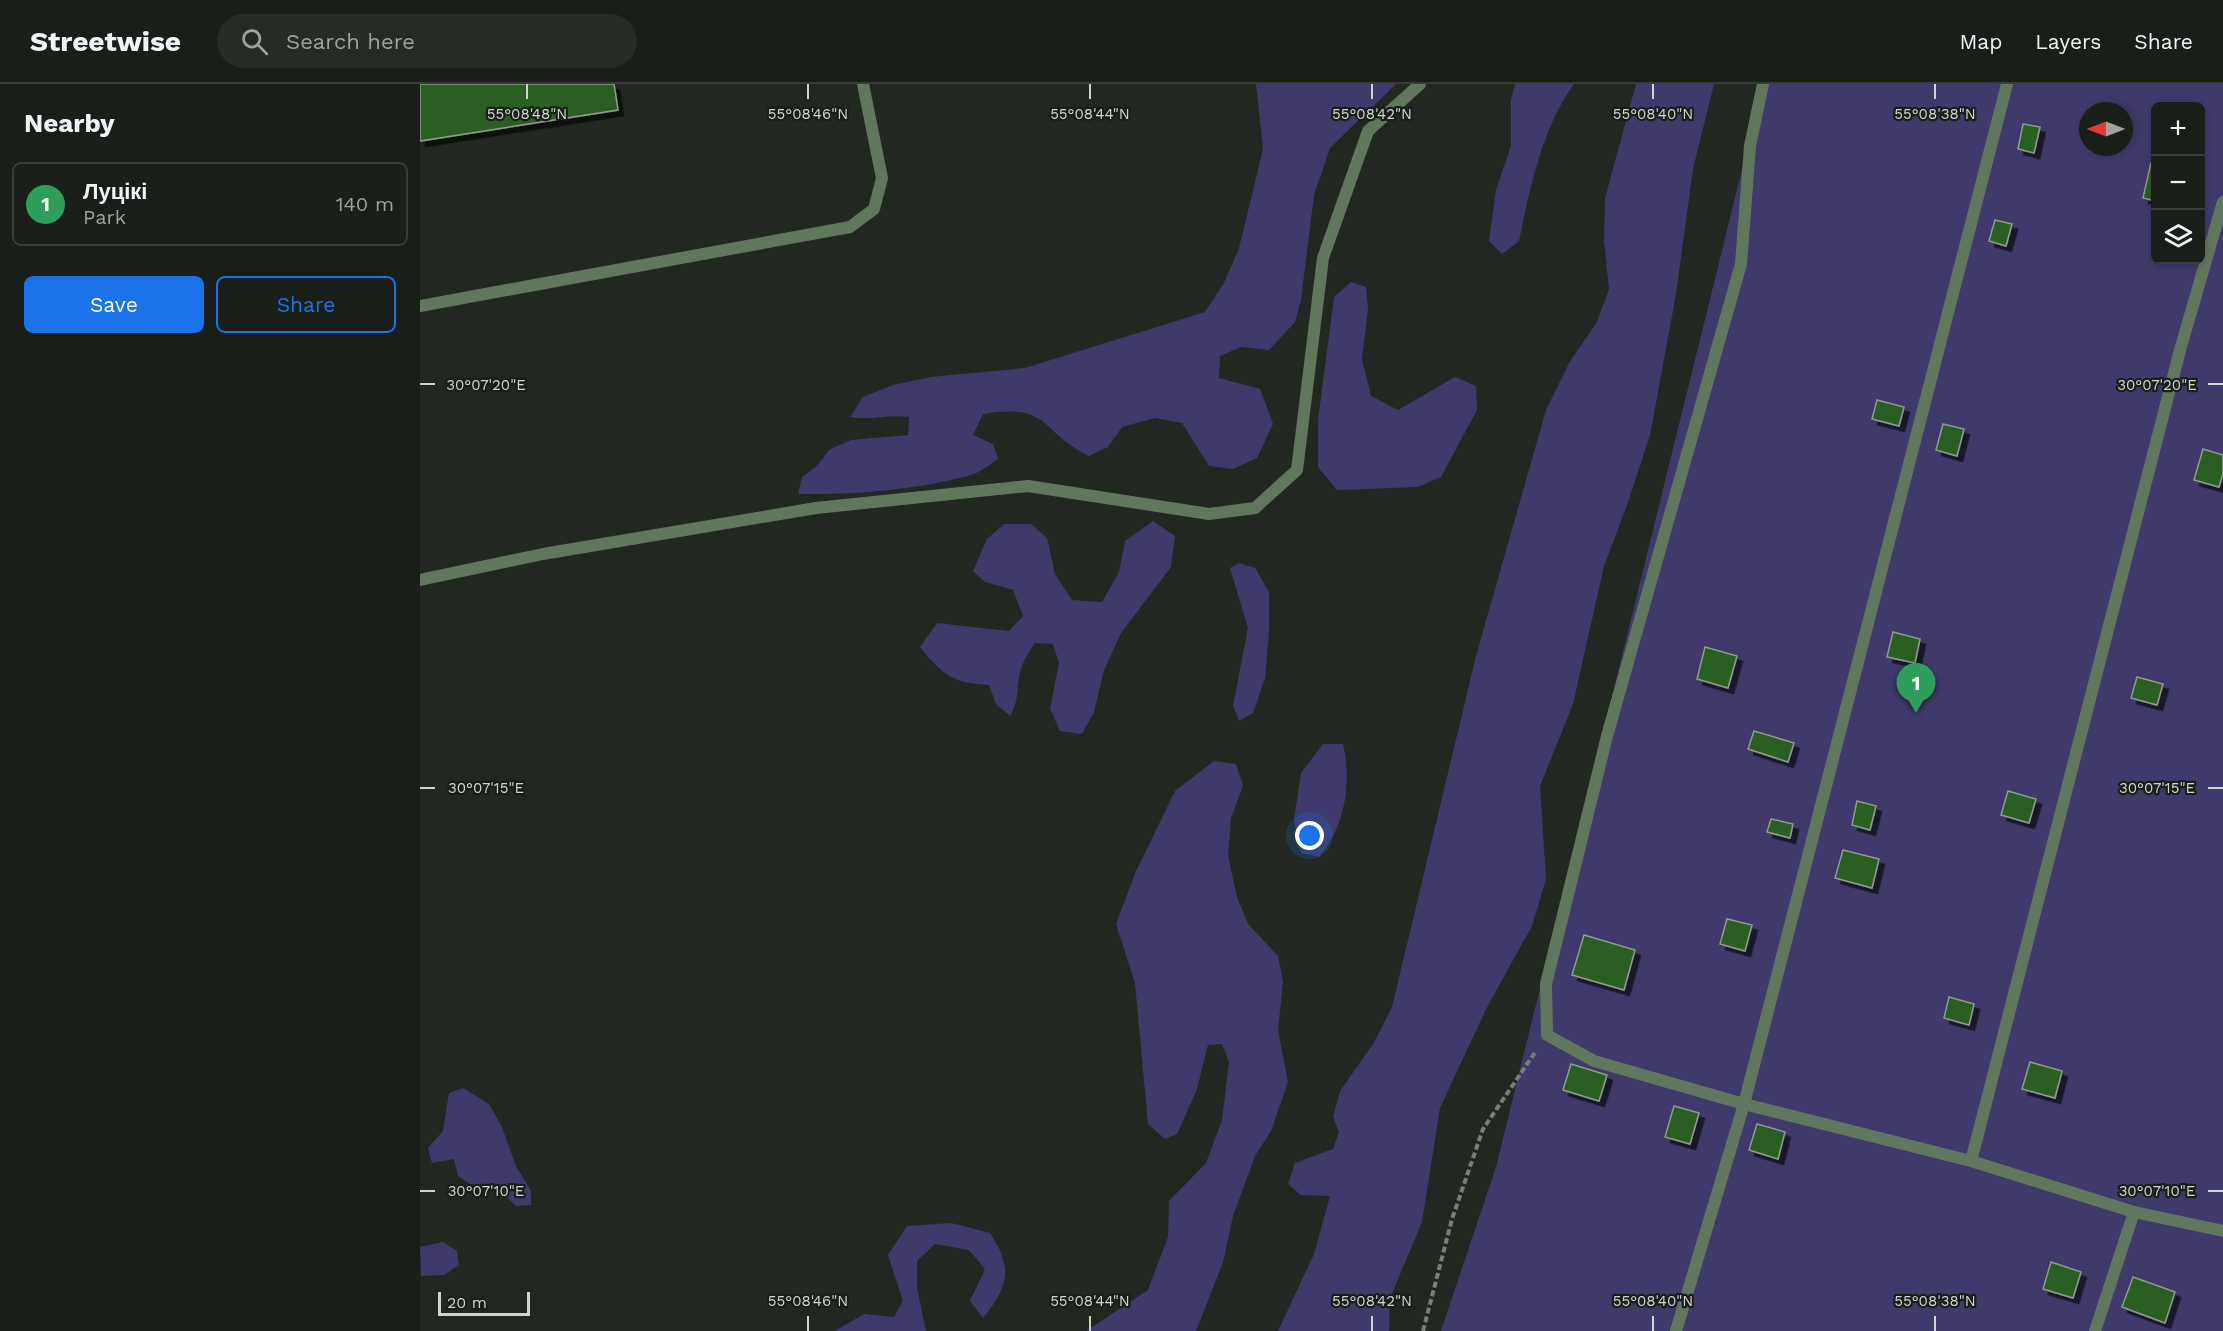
<!DOCTYPE html>
<html lang="en">
<head>
<meta charset="utf-8">
<style>
  :root { --surface:#1a1e19; --page:#272b26; --text:#f1f3f6; --muted:#9fa2a2; --line:#383c38; --accent:#1a73e8 }
  body { margin:0; font-family:"Work Sans",sans-serif; background:var(--page); color:var(--text) }
  .controls { position:absolute; right:18px; top:18px; display:grid; overflow:hidden; border-radius:9px; box-shadow:0 3px 9px #0003 }
  .controls button { width:54px; height:54px; display:grid; place-items:center; padding:0; border:0; border-bottom:2px solid var(--line); background:var(--surface); color:var(--text); font:30px sans-serif }
  .compass { position:absolute; left:1659px; top:18px; width:54px; height:54px; border-radius:50%; background:var(--surface); box-shadow:0 3px 9px #0003; rotate:270deg }
  .scale { position:absolute; left:18px; bottom:15px; width:92px; box-sizing:border-box; padding-left:6px; border:3px solid #d1d5d0; border-top:0; font-size:16px; line-height:21px; white-space:nowrap; color:#d1d5d0; -webkit-text-stroke:4px #191e18; paint-order:stroke }
  .you { position:absolute; left:890px; top:752px; width:21px; height:21px; margin:-15px; border:4px solid #fff; border-radius:50%; background:#1a73e8; box-shadow:0 0 0 9px #1a73e833 }
  .badge { display:grid; place-items:center; width:39px; height:39px; border-radius:50%; background:var(--accent); color:#fff; font-size:20px; font-weight:700 }
  .pin { position:absolute; translate:-50% -50px; filter:drop-shadow(0 2px 3px #0008) }
  .pin::after { content:''; position:absolute; top:32px; width:21px; height:18px; background:inherit; clip-path:polygon(0 0,100% 0,50% 100%) }
  .list { margin:0; padding:0; list-style:none }
  h2 { display:flex; justify-content:space-between; align-items:center; height:78px; margin:0; padding:0 24px; font-size:26px }
  h2 small { font-size:20px; font-weight:400; color:var(--muted) }
  .list li { display:grid; grid-template-columns:39px 1fr auto; gap:18px; align-items:center; box-sizing:border-box; height:84px; margin:0 12px 12px; padding:0 12px; border:2px solid var(--line); border-radius:9px }
  .list b { display:block; font-size:22px; white-space:nowrap }
  .list p { margin:0; font-size:20px; white-space:nowrap; color:var(--muted) }
  .list em { font-size:20px; font-style:normal; color:var(--muted) }
  .actions { display:flex; gap:12px; padding:18px 24px }
  .actions a { flex:1; padding:14px 0; border:2px solid var(--accent); border-radius:9px; text-align:center; font-size:21px; color:var(--accent) }
  .actions .main { background:var(--accent); color:#fff }
  .icon { flex:none; width:33px; height:33px; fill:none; stroke:currentColor; stroke-width:2; stroke-linecap:round; stroke-linejoin:round }
  .map { position:relative; flex:none; width:1803px; height:1247px; overflow:hidden }
  header { display:flex; align-items:center; gap:36px; box-sizing:border-box; height:84px; padding:0 30px; background:var(--surface); border-bottom:2px solid var(--line) }
  header strong { font-size:28px }
  nav { display:flex; gap:33px; margin-inline-start:auto; font-size:21px }
  .search { width:420px; height:54px; background:var(--page); display:flex; align-items:center; gap:15px; box-sizing:border-box; padding:0 21px; border-radius:33px; color:var(--muted); font-size:22px }
  main { display:flex }
  aside { flex:1; background:var(--surface) }
  .map>svg:first-child { display:block }
  .green { fill:#3f3a6b; fill-rule:evenodd }
  .building { fill:#2b5e23; stroke:#929991; stroke-width:1.5; filter:url(#shadow) }
  .lines { fill:none; stroke-linecap:round; stroke-linejoin:round }
  .path { stroke:#797e78; stroke-width:4; stroke-dasharray:6 3; stroke-linecap:butt }
  .service { stroke:#61775d; stroke-width:12 }
  .ticks { fill:none; stroke:#d1d5d0; stroke-width:2 }
  .ticks-label { font-size:15px; text-anchor:middle; fill:#d1d5d0; stroke:#191e18; stroke-width:4.5; stroke-linejoin:round; paint-order:stroke }
</style>
</head>
<body>
<header>
<strong>Streetwise</strong>
<div class="search"><svg class="icon" aria-label="search" viewBox="0 0 24 24"><circle cx="10" cy="10" r="6"/><path d="M15 15l6 6"/></svg>Search here</div>
<nav><a>Map</a><a>Layers</a><a>Share</a></nav>
</header>
<main>
<aside>
<h2>Nearby<small></small></h2>
<ul class="list">
<li><span class="badge" style="background:#2e9e5b">1</span><div><b>Луцікі</b><p>Park</p></div><em>140 m</em></li>
</ul>
<div class="actions"><a class="main">Save</a><a>Share</a></div>
</aside>
<div class="map">
<svg width="1803" height="1247" viewBox="0 0 1803 1247">
  <defs>
    <filter id="shadow"><feDropShadow dx="5.5" dy="5.5" stdDeviation="0" flood-color="#0009"/></filter>
  </defs>
  <rect width="100%" height="100%" fill="#222821"/>
  <path class="green" d="M836,0H976L910,64L894,111L881,216L875,238L849,266L821,263L800,272L799,294L840,305L853,340L837,374L813,385L789,382L762,339L735,334L702,343L688,363L669,372C618,347 632,319 563,330L553,351L573,360L578,375C570,380 562,387 554,390C500,406 433,411 378,410L382,393L397,382L409,366L431,356L488,351L489,333C466,330 452,337 430,333L443,313L473,301L511,293L605,284L785,228L804,199L819,164L843,65Z
    M1095,0H1154C1122,44 1110,104 1099,157L1082,170L1069,157L1076,106L1091,62V16Z
    M1216,0H1294L1273,85L1256,210L1230,351L1207,421L1184,482L1153,620L1120,702L1126,795L1112,842L1066,925L1020,1024L1002,1138L970,1214L969,1247H858L894,1170L910,1112L881,1111L868,1100L875,1079L913,1065L919,1048L913,1033L920,1007L953,960L972,923L1056,572L1126,326L1149,279L1177,238L1189,205L1184,157L1185,114Z
    M1343,0H1803V1247H1021L1076,1083ZM1736,22H1780V176H1736ZM1668,27H1704V63H1668Z
    M931,198L946,203L948,225L942,275L951,312L978,326L1035,293L1056,302L1057,326L1021,393L998,403L917,406L898,383V336L914,213Z
    M733,437L755,452L751,483L701,549L684,586L674,628L662,650L640,647L630,625L639,579L633,560L615,559C607,570 601,580 599,594C596,610 599,616 590,632L576,620L569,601C532,599 523,591 500,563L517,539L589,547L603,532L593,506L565,498L553,487L567,455L584,440H611L627,454L635,490L652,516L682,518L699,488L705,457Z
    M819,479L835,484L849,508V547L845,594L833,629L819,637L813,622L828,544L810,484Z
    M903,660H923C932,699 925,743 899,773L881,769L874,736L881,689Z
    M794,677L816,680L823,702L811,734L808,772L817,813L828,840L858,872L863,898L858,946L868,998L851,1047L835,1072L813,1132L803,1178L776,1247H666L728,1206L748,1153L749,1117L786,1079L802,1036L809,978L802,960L788,961L777,1005L757,1050L745,1055L728,1040L715,899L696,840L716,787L755,707Z
    M43,1004L69,1020L81,1041L96,1082L111,1107V1121L96,1122L77,1104L50,1100L38,1092L34,1075L12,1079L8,1064L23,1047L29,1009Z
    M531,1139L570,1149C593,1184 589,1202 563,1234L550,1217L565,1185L549,1166L515,1160L497,1177V1205L506,1247H415L444,1230L474,1233L483,1217L468,1171L487,1142Z
    M23,1158L37,1167L39,1181L24,1191L1,1192L0,1163Z"/>
  <path class="building" d="M0,0H194L198,26L0,57Z
    M1603,40L1620,43L1614,69L1598,65Z
    M1731,79L1736,80V117L1723,114Z
    M1575,136L1592,140L1586,162L1569,157Z
    M1457,316L1484,323L1479,342L1452,335Z
    M1523,340L1544,345L1537,372L1516,366Z
    M1783,365L1803,371V390L1799,403L1774,396Z
    M1473,548L1500,555L1495,579L1467,573Z
    M1285,563L1317,572L1308,604L1277,595Z
    M1717,593L1743,600L1737,621L1711,614Z
    M1334,647L1374,659L1368,678L1328,665Z
    M1588,707L1616,715L1609,739L1581,731Z
    M1437,717L1456,722L1450,746L1432,741Z
    M1351,735L1373,740L1370,754L1347,748Z
    M1423,766L1459,775L1452,804L1415,794Z
    M1307,835L1332,841L1325,867L1300,860Z
    M1164,851L1215,866L1204,906L1152,891Z
    M1529,913L1554,920L1549,941L1524,934Z
    M1610,978L1642,987L1635,1014L1602,1005Z
    M1151,980L1187,991L1179,1017L1143,1006Z
    M1254,1022L1279,1029L1270,1060L1245,1053Z
    M1337,1040L1365,1048L1358,1075L1329,1066Z
    M1631,1178L1661,1188L1653,1214L1623,1205Z
    M1713,1193L1755,1208L1745,1239L1702,1223Z"/>
  <g class="lines">
    <path class="path" d="M1003,1247L1032,1135L1063,1045L1116,967"/>
    <path class="service" d="M1343,0L1330,62L1321,180L1187,652L1126,900L1127,951L1174,977L1324,1020L1551,1077L1714,1128L1803,1147
      M0,222L430,143L454,125L462,94L443,0
      M0,496L123,470L396,424L608,402L789,430L835,424L877,386L903,174L948,47L1000,0
      M1551,1077L1760,266L1803,118
      M1256,1247L1324,1020L1587,0
      M1675,1247L1714,1128"/>
  </g>
  <path class="ticks" d="M107,0V15M388,0V15M670,0V15M952,0V15M1233,0V15M1515,0V15M0,300H15M1788,300H1803M0,704H15M1788,704H1803M0,1107H15M1788,1107H1803M388,1232V1247M670,1232V1247M952,1232V1247M1233,1232V1247M1515,1232V1247"/>
  <g class="ticks-label">
    <text x="107" y="35">55°08'48"N</text>
    <text x="388" y="35">55°08'46"N</text>
    <text x="670" y="35">55°08'44"N</text>
    <text x="952" y="35">55°08'42"N</text>
    <text x="1233" y="35">55°08'40"N</text>
    <text x="1515" y="35">55°08'38"N</text>
    <text x="1737" y="306">30°07'20"E</text>
    <text x="66" y="306">30°07'20"E</text>
    <text x="1737" y="709">30°07'15"E</text>
    <text x="66" y="709">30°07'15"E</text>
    <text x="1737" y="1112">30°07'10"E</text>
    <text x="66" y="1112">30°07'10"E</text>
    <text x="388" y="1222">55°08'46"N</text>
    <text x="670" y="1222">55°08'44"N</text>
    <text x="952" y="1222">55°08'42"N</text>
    <text x="1233" y="1222">55°08'40"N</text>
    <text x="1515" y="1222">55°08'38"N</text>
  </g>
</svg>
<div class="controls">
<button>+</button>
<button>−</button>
<button><svg class="icon" aria-label="layers" viewBox="0 0 24 24"><path d="M12 4l9 5-9 5-9-5zM3 14l9 5 9-5"/></svg></button>
</div>
<svg class="compass" viewBox="-18 -18 36 36"><path d="M0-13l5 13h-10z" fill="#e53935"/><path d="M0 13l5-13h-10z" fill="#9fa2a2"/></svg>
<div class="scale">20 m</div>
<div class="you"></div>
<div class="pin badge" style="left:1496px;top:629px;background:#2e9e5b">1</div>
</div>
</main>
</body>
</html>
